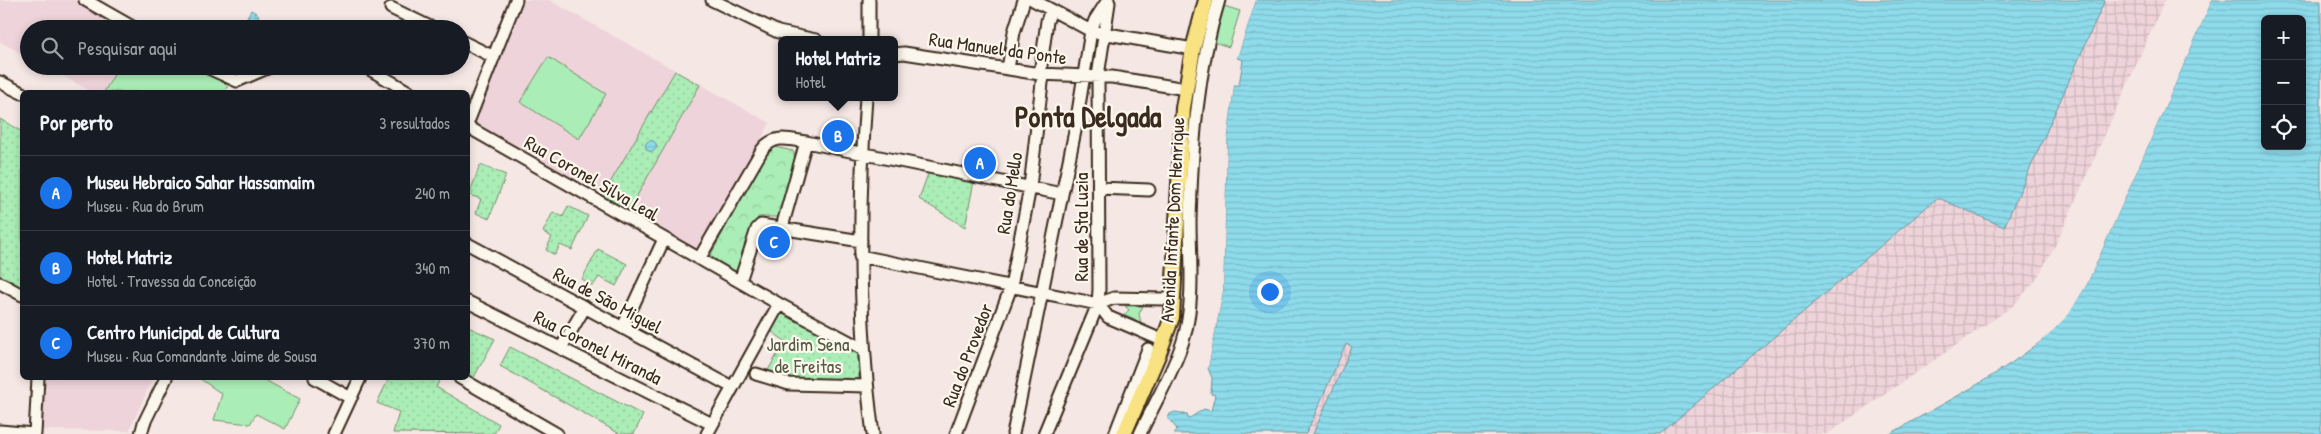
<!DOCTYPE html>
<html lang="pt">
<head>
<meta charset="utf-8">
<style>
  :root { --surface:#171b24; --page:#242831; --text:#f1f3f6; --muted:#9ea1a6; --line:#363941; --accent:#1a73e8 }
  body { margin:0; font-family:"Patrick Hand",sans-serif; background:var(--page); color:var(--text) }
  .controls { position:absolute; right:15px; top:15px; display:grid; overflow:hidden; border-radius:8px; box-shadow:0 2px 8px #0003 }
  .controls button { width:45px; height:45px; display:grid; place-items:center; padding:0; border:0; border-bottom:1px solid var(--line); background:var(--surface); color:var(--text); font:25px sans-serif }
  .you { position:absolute; left:1269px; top:291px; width:18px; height:18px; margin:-12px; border:4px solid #fff; border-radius:50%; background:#1a73e8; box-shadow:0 0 0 8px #1a73e833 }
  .badge { display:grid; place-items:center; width:32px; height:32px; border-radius:50%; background:var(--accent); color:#fff; font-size:16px; font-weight:700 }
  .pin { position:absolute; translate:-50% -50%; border:2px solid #fff; box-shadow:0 1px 5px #0006 }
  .popup { position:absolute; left:778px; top:36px; width:120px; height:65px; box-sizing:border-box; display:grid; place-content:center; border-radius:8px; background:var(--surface); filter:drop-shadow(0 1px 4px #0005); font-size:16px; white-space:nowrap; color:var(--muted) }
  .popup b { font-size:19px; color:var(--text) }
  .popup::after { content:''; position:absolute; left:50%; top:100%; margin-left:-10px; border:10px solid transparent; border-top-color:var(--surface) }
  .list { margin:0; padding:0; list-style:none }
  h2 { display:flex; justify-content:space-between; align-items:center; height:65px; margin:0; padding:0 20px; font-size:21px }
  h2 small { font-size:16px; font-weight:400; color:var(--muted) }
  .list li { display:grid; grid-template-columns:32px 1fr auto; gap:15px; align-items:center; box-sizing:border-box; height:75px; padding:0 20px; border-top:1px solid var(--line) }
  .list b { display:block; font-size:19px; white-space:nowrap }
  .list p { margin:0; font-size:16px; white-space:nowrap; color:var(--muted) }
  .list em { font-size:16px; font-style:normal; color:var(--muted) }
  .icon { flex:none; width:28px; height:28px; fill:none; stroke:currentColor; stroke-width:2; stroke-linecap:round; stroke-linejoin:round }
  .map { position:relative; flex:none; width:2321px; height:434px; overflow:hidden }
  .search { position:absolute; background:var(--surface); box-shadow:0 2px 8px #0003; left:20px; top:20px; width:450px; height:55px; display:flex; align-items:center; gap:12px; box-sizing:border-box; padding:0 18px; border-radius:28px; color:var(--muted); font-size:19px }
  .panel { position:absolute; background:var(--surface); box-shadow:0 2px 8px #0003; left:20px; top:90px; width:450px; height:290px; border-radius:8px }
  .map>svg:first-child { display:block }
  .built { fill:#eed4da }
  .industrial { fill:url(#industrial-grid) }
  .grass { fill:#abedb6; stroke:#738c6a }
  .park { fill:url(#park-crowns); stroke:#738c6a }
  .garden { fill:url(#garden-dots); stroke:#738c6a }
  .water { fill:url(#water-rules); stroke:#6c9499; fill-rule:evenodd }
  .pier { fill:#f5e7e4 }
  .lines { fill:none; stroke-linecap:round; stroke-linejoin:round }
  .minor-casing { stroke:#3b2a1e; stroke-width:15 }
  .major-casing { stroke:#3b2a1e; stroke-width:18 }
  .minor { stroke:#fbf7ec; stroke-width:11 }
  .major { stroke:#f8e281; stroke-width:14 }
  .labels { text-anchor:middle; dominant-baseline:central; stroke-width:4.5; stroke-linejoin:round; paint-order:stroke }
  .street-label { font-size:19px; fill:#3b2a1e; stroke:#fbf7ec }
  .park-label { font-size:19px; fill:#575b44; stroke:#fbf7ec }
  .town-label { font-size:29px; font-weight:bold; fill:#3b2a1e; stroke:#fbf7ec }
</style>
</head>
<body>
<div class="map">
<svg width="2321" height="434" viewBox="0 0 2321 434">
  <defs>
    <pattern id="industrial-grid" width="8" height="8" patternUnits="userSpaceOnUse" patternTransform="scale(1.25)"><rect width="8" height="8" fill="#eed4da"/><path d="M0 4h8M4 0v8" fill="none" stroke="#cdb6bb"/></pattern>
    <pattern id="park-crowns" width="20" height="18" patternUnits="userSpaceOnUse" patternTransform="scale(1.25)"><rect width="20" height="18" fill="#abedb6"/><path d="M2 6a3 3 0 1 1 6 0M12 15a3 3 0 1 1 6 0" fill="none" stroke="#94cb9c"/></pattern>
    <pattern id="garden-dots" width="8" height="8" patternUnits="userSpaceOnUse" patternTransform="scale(1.25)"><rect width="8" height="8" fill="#abedb6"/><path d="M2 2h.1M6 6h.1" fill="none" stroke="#94cb9c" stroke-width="1.8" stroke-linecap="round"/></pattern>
    <pattern id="water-rules" width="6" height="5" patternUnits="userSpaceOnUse" patternTransform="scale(1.25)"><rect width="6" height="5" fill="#8ddbeb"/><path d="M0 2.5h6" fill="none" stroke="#7bbcc9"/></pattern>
  </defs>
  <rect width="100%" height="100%" fill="#f5e7e4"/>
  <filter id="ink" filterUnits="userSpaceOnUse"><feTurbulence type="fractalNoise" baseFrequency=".02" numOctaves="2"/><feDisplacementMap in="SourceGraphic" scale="10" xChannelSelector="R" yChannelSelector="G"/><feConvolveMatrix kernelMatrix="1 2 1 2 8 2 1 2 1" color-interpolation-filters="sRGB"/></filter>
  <g filter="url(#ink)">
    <path class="built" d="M0,0H76L127,29H29V57L0,42Z
      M522,0H549L770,123L697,255L470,126Z
      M45,66H119L104,92H92Z
      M44,378H153L129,431L40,430Z"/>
    <path class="industrial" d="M2105,0H2165L2057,242L2036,280L2013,306L1827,434H1660L1936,199H1941L2004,226Z
      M1346,344L1352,347L1313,434H1306Z"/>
    <path class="grass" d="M1224,6L1240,11L1229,47L1214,42Z
      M548,57L606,94L579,139L520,102Z
      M119,66H196L229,84L224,92H104Z
      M1125,306H1143L1139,314L1141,323L1124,315L1129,310Z
      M199,378H261L300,399L285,429L256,414L250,424L214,420L222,394Z"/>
    <path class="park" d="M770,146L793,151L796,163L778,217H758L736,272L710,256Z"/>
    <path class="garden" d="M675,71L700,85L626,215L600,200Z
      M0,119L22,132V291L0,278Z
      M480,165L506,175L489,219L476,213L481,199L469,195Z
      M929,171L974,181L965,227L919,199Z
      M568,206L588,216L572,250L560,245L555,255L546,250L552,237L543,232L553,212L563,217Z
      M598,249L627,264L616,286L599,277L593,286L582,279Z
      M780,308L858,354L859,382L793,380L767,372L785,341L768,329Z
      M468,327L495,339L473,379L468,376Z
      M510,347L643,415L634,434H620L500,366Z
      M389,378H441L436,387L499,424L494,434L393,433L399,412L377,403Z"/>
    <path class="water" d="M1256,0H2105L2004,227L1941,199H1936L1660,434H1313L1352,347L1346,344L1306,434H1174L1177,429L1168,418L1170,414L1175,412L1187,414L1188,419L1204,409L1211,411L1215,395L1211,394L1212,378L1208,368L1223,291L1227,143L1234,85H1239L1243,60L1237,58Z
      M2212,0H2321V434H1890C1943,403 2002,375 2048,335C2065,321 2076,302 2087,284ZM2265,19H2302V146H2265Z
      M251,10L259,15L251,29L243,24Z
      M645.5 146a5.5 5.5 0 1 1 11 0a5.5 5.5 0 1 1-11 0Z"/>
    <path class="pier" d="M1254,0H1256L1237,58H1235Z
      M2209,0H2212L2087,284L2069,314L2049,335L2020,356L1982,381L1887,434L2018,354L2047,333L2067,313L2085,283Z
      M1231,84L1234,85L1227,143L1223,291L1208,368L1206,366L1221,290L1225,143Z"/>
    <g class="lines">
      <defs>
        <path id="minor" d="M85,0L136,29
          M712,0L778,32L816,40
          M1033,0L1091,31L1193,49
          M391,8L434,29
          M869,40V0
          M461,41L494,57
          M894,54L904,53L1040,74L1112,77L1186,89
          M204,66L237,81
          M364,66L409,92
          M1008,69L1014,32L1024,0
          M1040,74L1047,21L1051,10
          M237,81L272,66
          M0,82L22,93
          M866,97C858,210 858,322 873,434
          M468,122L516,0
          M468,127L779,304L863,349
          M1099,188L1149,190
          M782,227L806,142
          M468,244L732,387
          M860,256L1098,304L1114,298L1163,299L1174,295
          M699,259L762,150C774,134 788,139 806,142L1062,194
          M740,281L757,229L761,225L861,241
          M0,283L22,295
          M468,302L712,424
          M1098,304L1108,317L1164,341
          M623,327L664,239
          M561,348L585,307
          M756,374L789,384L867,386
          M315,378L347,396H352
          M460,378L557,434
          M0,431L34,434
          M35,434L38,378
          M141,434L144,423L166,378
          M334,434L360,378
          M707,434L779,304
          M956,434L1011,287L1030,187L1043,74
          M1013,434L1075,131L1091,31L1095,20L1108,0
          M1044,434L1098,304L1099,289L1098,76L1109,3
          M1115,434L1148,349
          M1140,434C1154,404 1173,373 1183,341C1195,303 1190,260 1190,221C1192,146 1197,72 1219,0"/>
        <path id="major" d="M1124,434L1159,353L1172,317L1183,108L1193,49L1206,0"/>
      </defs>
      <use href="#minor" class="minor-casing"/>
      <use href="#major" class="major-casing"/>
      <use href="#minor" class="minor"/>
      <use href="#major" class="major"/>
    </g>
  </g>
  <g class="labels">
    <g class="street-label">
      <text transform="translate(998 48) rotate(8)">Rua Manuel da Ponte</text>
      <text transform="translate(592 178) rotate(30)">Rua Coronel Silva Leal</text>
      <text transform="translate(1009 193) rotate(-81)">Rua do Mello</text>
      <text transform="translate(1172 220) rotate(-87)">Avenida Infante Dom Henrique</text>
      <text transform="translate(1081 227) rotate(-90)">Rua de Sta Luzia</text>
      <text transform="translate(608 300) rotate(28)">Rua de São Miguel</text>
      <text transform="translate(598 347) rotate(27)">Rua Coronel Miranda</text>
      <text transform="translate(967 355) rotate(-69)">Rua do Provedor</text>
    </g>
    <g class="park-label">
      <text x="808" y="344">Jardim Sena<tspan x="808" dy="22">de Freitas</tspan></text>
    </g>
    <g class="town-label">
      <text x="1088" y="116">Ponta Delgada</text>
    </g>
  </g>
</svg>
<div class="controls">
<button>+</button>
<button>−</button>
<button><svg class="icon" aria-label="locate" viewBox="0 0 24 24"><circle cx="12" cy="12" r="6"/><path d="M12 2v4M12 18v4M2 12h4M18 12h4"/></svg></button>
</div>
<div class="you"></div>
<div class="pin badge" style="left:980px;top:163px">A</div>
<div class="pin badge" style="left:838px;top:136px">B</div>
<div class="popup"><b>Hotel Matriz</b>Hotel</div>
<div class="pin badge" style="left:774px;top:242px">C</div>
<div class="search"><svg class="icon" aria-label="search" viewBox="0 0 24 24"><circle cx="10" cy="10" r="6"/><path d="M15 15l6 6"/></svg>Pesquisar aqui</div>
<section class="panel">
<h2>Por perto<small>3 resultados</small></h2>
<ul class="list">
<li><span class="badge">A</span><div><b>Museu Hebraico Sahar Hassamaim</b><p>Museu · Rua do Brum</p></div><em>240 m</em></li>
<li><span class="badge">B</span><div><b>Hotel Matriz</b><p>Hotel · Travessa da Conceição</p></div><em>340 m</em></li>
<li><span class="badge">C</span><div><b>Centro Municipal de Cultura</b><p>Museu · Rua Comandante Jaime de Sousa</p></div><em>370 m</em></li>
</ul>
</section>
</div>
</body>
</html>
